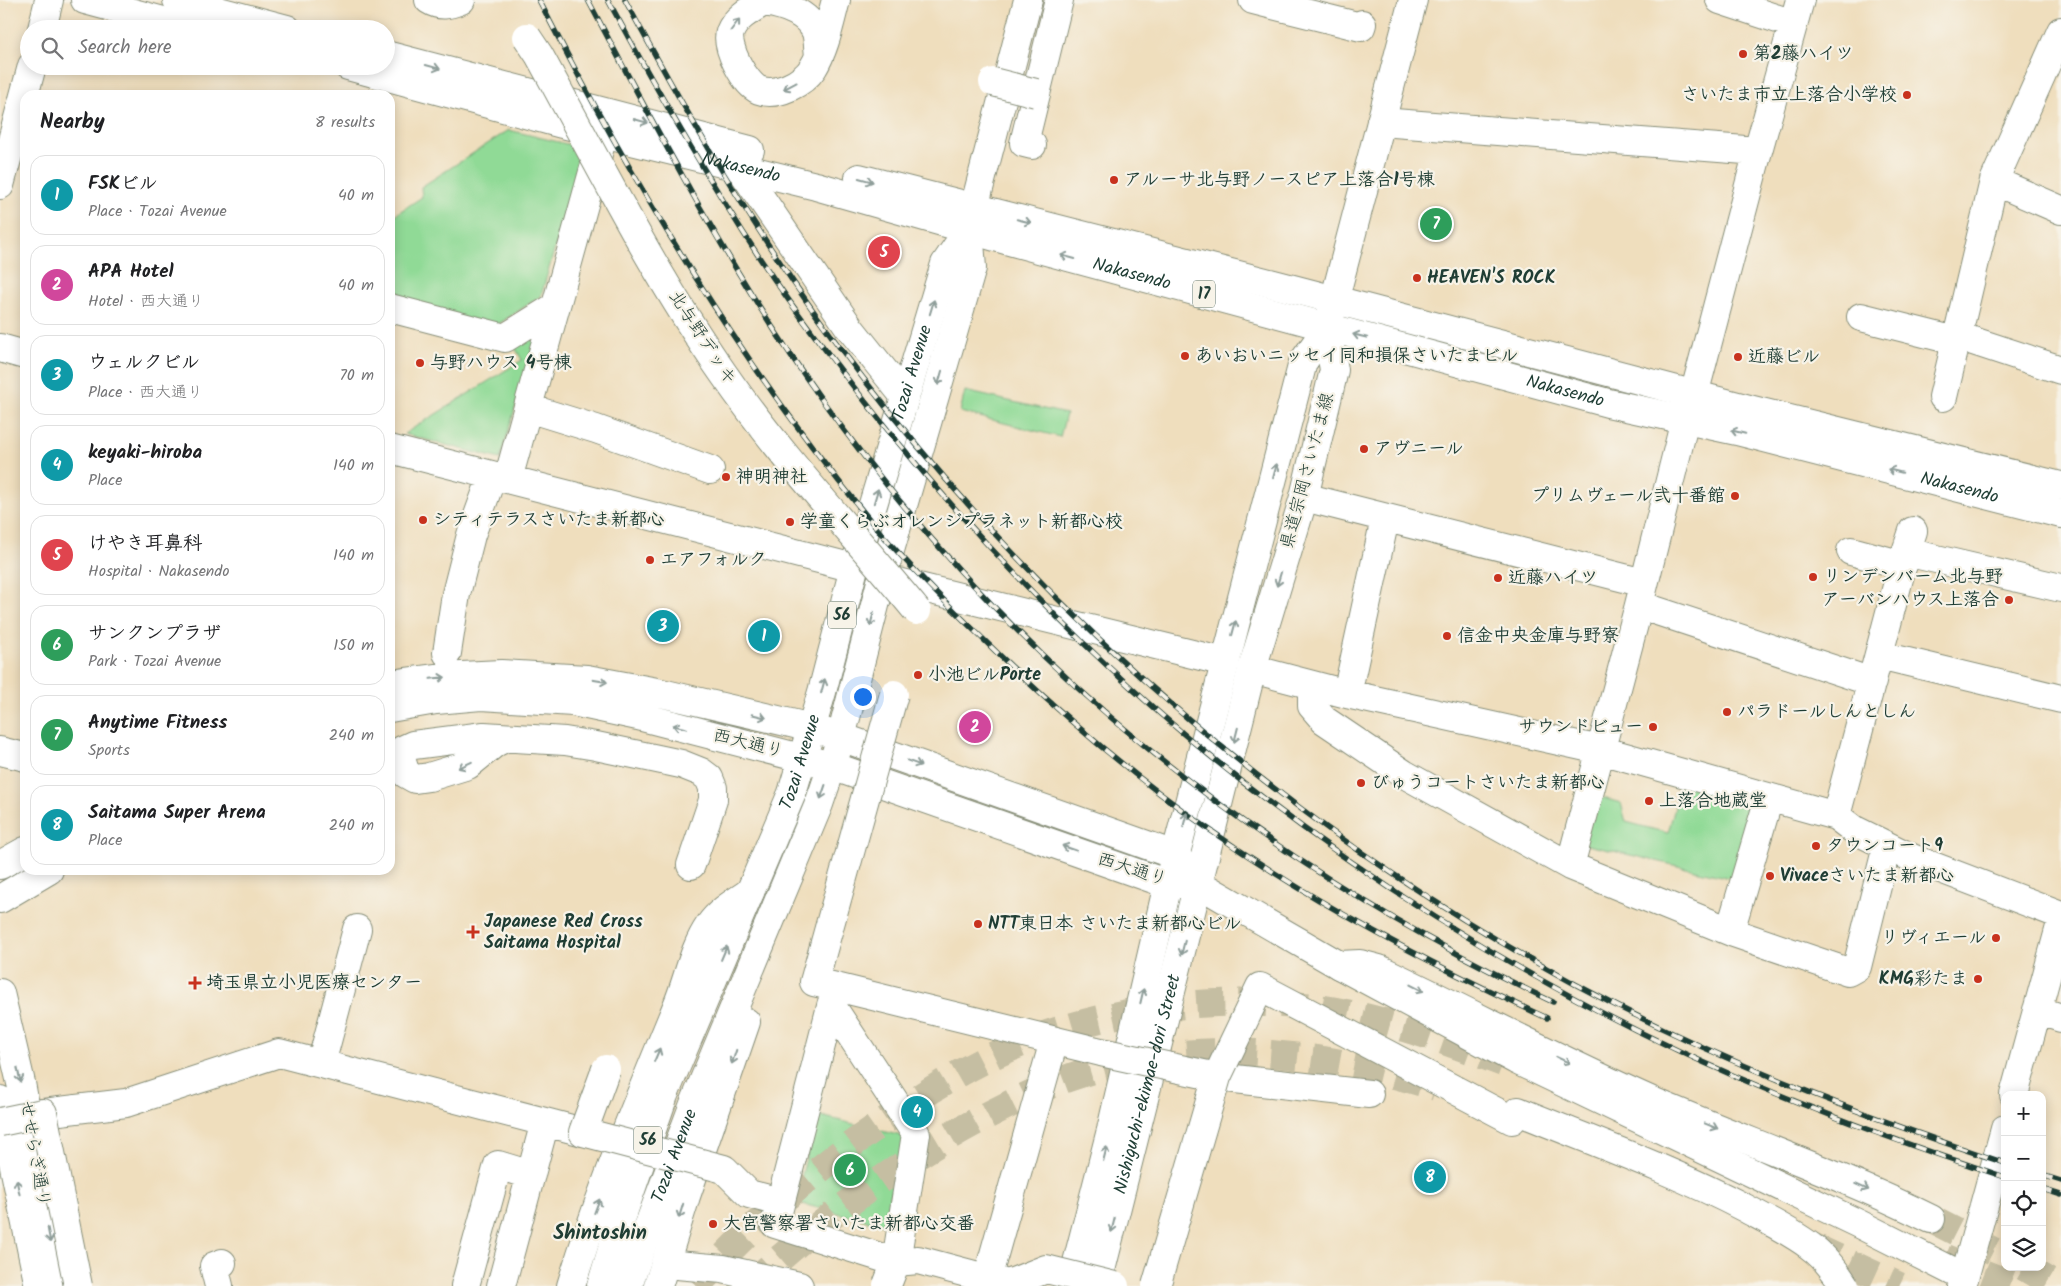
<!DOCTYPE html>
<html lang="en">
<head>
<meta charset="utf-8">
<style>
  :root { --surface:#fff; --page:#f6f6f6; --text:#202124; --muted:#757577; --line:#e0e0e0; --accent:#b45309 }
  body { margin:0; font-family:Kalam,"Klee One",sans-serif; background:var(--page); color:var(--text) }
  .controls { position:absolute; right:15px; bottom:15px; display:grid; overflow:hidden; border-radius:10px; box-shadow:0 2px 12px #0003 }
  .controls button { width:45px; height:45px; display:grid; place-items:center; padding:0; border:0; border-bottom:1px solid var(--line); background:var(--surface); color:var(--text); font:25px sans-serif }
  .you { position:absolute; left:862px; top:696px; width:18px; height:18px; margin:-12px; border:4px solid #fff; border-radius:50%; background:#1a73e8; box-shadow:0 0 0 8px #1a73e833 }
  .badge { display:grid; place-items:center; width:32px; height:32px; border-radius:50%; background:var(--accent); color:#fff; font-size:16px; font-weight:700 }
  .pin { position:absolute; translate:-50% -50%; border:2px solid #fff; box-shadow:0 1px 5px #0006 }
  .list { margin:0; padding:0; list-style:none }
  h2 { display:flex; justify-content:space-between; align-items:center; height:65px; margin:0; padding:0 20px; font-size:21px }
  h2 small { font-size:16px; font-weight:400; color:var(--muted) }
  .list li { display:grid; grid-template-columns:32px 1fr auto; gap:15px; align-items:center; box-sizing:border-box; height:80px; margin:0 10px 10px; padding:0 10px; border:1px solid var(--line); border-radius:15px }
  .list b { display:block; font-size:19px; white-space:nowrap }
  .list p { margin:0; font-size:16px; white-space:nowrap; color:var(--muted) }
  .list em { font-size:16px; font-style:normal; color:var(--muted) }
  .icon { flex:none; width:28px; height:28px; fill:none; stroke:currentColor; stroke-width:2; stroke-linecap:round; stroke-linejoin:round }
  .map { position:relative; flex:none; width:2061px; height:1286px; overflow:hidden }
  .search { position:absolute; background:var(--surface); box-shadow:0 2px 12px #0003; left:20px; top:20px; width:375px; height:55px; display:flex; align-items:center; gap:12px; box-sizing:border-box; padding:0 18px; border-radius:28px; color:var(--muted); font-size:19px }
  .panel { position:absolute; background:var(--surface); box-shadow:0 2px 12px #0003; left:20px; top:90px; width:375px; height:785px; border-radius:15px }
  .map>svg:first-child { display:block }
  .green { fill:#90da96; stroke:#588c65 }
  .lines { fill:none; stroke-linecap:round; stroke-linejoin:round }
  .highway-tunnel { stroke:#c5bea2; stroke-width:28; stroke-dasharray:28 14; stroke-linecap:butt }
  .minor-casing { stroke:#878e78; stroke-width:30 }
  .major-casing { stroke:#878e78; stroke-width:30 }
  .highway-casing { stroke:#878e78; stroke-width:30 }
  .minor { stroke:#fff; stroke-width:28 }
  .major { stroke:#fff; stroke-width:28 }
  .highway { stroke:#fff; stroke-width:28 }
  .rail-casing { stroke:#1f3d34; stroke-width:5.5 }
  .rail { stroke:#f7f3e8; stroke-width:4; stroke-dasharray:11; stroke-linecap:butt }
  .minor-bridge-casing { stroke:#878e78; stroke-width:30; stroke-linecap:butt }
  .minor-bridge { stroke:#fff; stroke-width:28 }
  .oneway { stroke:#8f9e9a }
  .poi-dot { fill:#c8321e; stroke:#f7f3e8; stroke-width:2 }
  .labels { text-anchor:middle; dominant-baseline:central; stroke-width:4.5; stroke-linejoin:round; paint-order:stroke }
  .shield { fill:#f7f3e8; stroke:#60746a; stroke-width:1 }
  .shield-label { font-size:16px; font-weight:bold; fill:#1f3d34 }
  .poi-label { font-size:18px; font-weight:bold; fill:#1f3d34; stroke:#f7f3e8; text-anchor:start }
  .street-label { font-size:18px; fill:#1f3d34; stroke:#f7f3e8 }
  .quarter-label { font-size:20px; font-weight:bold; fill:#1f3d34; stroke:#f7f3e8 }
</style>
</head>
<body>
<div class="map">
<svg width="2061" height="1286" viewBox="0 0 2061 1286">
  <rect width="100%" height="100%" fill="#f7f3e8"/>
  <filter id="ink" filterUnits="userSpaceOnUse"><feTurbulence type="fractalNoise" baseFrequency=".02" numOctaves="2"/><feDisplacementMap in="SourceGraphic" scale="10" xChannelSelector="R" yChannelSelector="G"/><feConvolveMatrix kernelMatrix="1 2 1 2 8 2 1 2 1" color-interpolation-filters="sRGB"/></filter>
  <filter id="wash" filterUnits="userSpaceOnUse"><feTurbulence type="fractalNoise" baseFrequency=".0096" numOctaves="4" result="noise"/><feDisplacementMap in="SourceGraphic" scale="20" xChannelSelector="R" yChannelSelector="G"/><feGaussianBlur stdDeviation="1.12" result="paint"/><feColorMatrix in="noise" values="0 0 0 0 0 0 0 0 0 0 0 0 0 0 0 0 0 1.4 0 .05"/><feComposite in="paint" operator="in"/></filter>
  <g filter="url(#wash)">
    <rect width="100%" height="100%" fill="#efdebd"/>
    <path class="green" d="M509,130L575,146L581,158L541,296L494,327L390,302V218L422,197L421,187Z
      M539,328L500,459L404,434L522,360L513,344Z
      M965,391L1066,414L1060,437L960,412Z
      M1681,783L1755,802L1738,880L1583,844L1596,796L1621,803L1626,822L1668,833Z
      M817,1115L906,1137L883,1225L795,1202Z"/>
  </g>
  <g filter="url(#ink)">
    <g class="lines">
      <path class="highway-tunnel" d="M1931,1219L2005,1257
        M1812,1246L1899,1286
        M1945,1258L2016,1286
        M2024,1267L2056,1286
        M697,1286C755,1220 822,1163 895,1114C937,1085 982,1058 1030,1040C1120,1007 1217,995 1312,1007C1378,1016 1441,1039 1503,1063
        M749,1286C825,1216 911,1153 1004,1107C1028,1095 1054,1082 1080,1074C1195,1037 1323,1051 1436,1087"/>
      <defs>
        <path id="minor" d="M429,0C440,7 449,5 461,0
          M767,0C754,8 736,16 730,32C725,47 745,84 759,90C777,97 803,83 813,68C825,49 830,22 836,0
          M1253,0L1361,27L1362,24
          M1720,0L1793,24
          M764,2C783,5 807,12 816,32C818,39 818,48 819,56
          M42,29L49,0
          M1381,122L1758,151
          M1032,145L1024,143L1059,0
          M739,166L849,327L905,397
          M1994,181L2061,210
          M0,185L32,66
          M974,208L1028,0
          M390,308L505,338L555,307
          M1861,317L1956,341
          M1958,336L2061,370
          M0,348L25,355
          M1694,395L1758,151L1800,0
          M1943,397L1994,181L2061,31
          M528,408L596,429L710,470
          M390,449L854,568
          M508,479L601,143
          M1304,497L1644,583
          M1851,551L1903,565
          M1906,552L2061,588
          M882,578L1225,662
          M1639,605L1872,682
          M447,653L456,594L471,535L488,488
          M1879,655L2061,699
          M1252,669L1347,694L1600,750L1836,816L1853,829L1912,858L2061,915
          M390,684L442,677L501,674L587,679L657,692L812,728L841,737L1175,855L1199,884L1339,965L1516,1060L1859,1224L1964,1277
          M1312,685V706L1324,720L1404,774L1570,866L1734,933L1848,972L1857,967L1887,846
          M1347,694L1385,519
          M390,708L436,700L481,696L573,702L638,716L832,766L1168,884H1192
          M505,738L495,743L468,765L429,777L415,779L406,774L401,759L402,750L413,745L484,736L565,741L596,746L681,764L701,772L709,778L713,788V800L691,865
          M0,751L25,757
          M1836,816L1906,552L1913,531
          M0,865L25,851
          M1570,866L1639,605L1685,420
          M0,899L49,870
          M1730,931L1769,798
          M0,993L21,1083L50,1242L60,1286
          M2037,1010L2061,1018
          M321,1064L357,929
          M1217,1077L1369,1094
          M2014,1095L2061,923
          M0,1100L39,1286
          M43,1113L126,1103L279,1053L545,1122
          M665,1264L723,1269L799,1286
          M219,1286L214,1266L222,1263
          M465,1286L498,1165L531,1175
          M501,1286L545,1122L583,1132
          M1962,1286L2005,1129"/>
        <g id="major">
          <path d="M571,1286C600,1191 639,1098 677,1006C688,980 693,949 709,926C719,911 735,902 750,892"/>
          <path id="s1" d="M601,1286L624,1210L664,1095L792,793L822,692L854,568L945,264L969,229L974,208"/>
          <path id="s2" d="M628,1286L651,1219L694,1104L819,804L832,766L841,737L882,578L972,268L969,229"/>
          <path d="M658,1286L686,1196L746,1022"/>
          <path d="M1071,1286L1111,1130L1168,884L1303,362L1327,328L1413,0"/>
          <path id="s3" d="M1097,1286L1252,669L1304,497L1334,370L1327,328"/>
        </g>
        <g id="highway">
          <path d="M85,0L193,29"/>
          <path d="M177,0L287,29"/>
          <path d="M386,55L750,150"/>
          <path id="s4" d="M348,66L562,124L816,186L1013,242L1608,403L1737,431L2061,514"/>
          <path d="M859,178L1297,290L1753,410L2061,486"/>
          <path d="M1339,965L1360,964L1379,969C1470,1012 1559,1060 1652,1101C1745,1141 1840,1174 1931,1219"/>
        </g>
      </defs>
      <use href="#minor" class="minor-casing"/>
      <use href="#major" class="major-casing"/>
      <use href="#highway" class="highway-casing"/>
      <use href="#minor" class="minor"/>
      <use href="#major" class="major"/>
      <use href="#highway" class="highway"/>
      <defs>
        <path id="rail" d="M539,0C635,188 744,370 880,532C912,569 947,604 982,638C1052,707 1126,771 1207,828C1314,903 1428,963 1547,1018
          M588,0C660,136 732,275 822,400C1014,668 1256,861 1553,1002
          M608,0C656,89 706,176 761,260C801,320 846,378 891,434C987,550 1093,660 1209,755C1351,871 1514,973 1679,1051C1784,1100 1894,1141 2005,1177
          M625,0C696,131 771,260 863,378C1054,626 1300,835 1575,984C1712,1058 1857,1114 2005,1163
          M2042,1175L2061,1181
          M2042,1189L2061,1195"/>
      </defs>
      <use href="#rail" class="rail-casing"/>
      <use href="#rail" class="rail"/>
      <defs>
        <path id="minor-bridge" d="M527,37L539,55C598,162 653,273 723,373C781,457 852,532 917,611
          M993,82L1036,93
          M836,987L1101,1052L1217,1077L1156,1286
          M831,1005L916,1134L896,1262L918,1260L1008,1284L1046,1269L1115,1286
          M606,1069L583,1132L724,1169L749,1194L780,1202
          M1217,1077L1260,987L1512,1120L1518,1111C1594,1142 1672,1170 1745,1208C1767,1220 1790,1231 1810,1246C1824,1256 1836,1272 1845,1286
          M0,1122L43,1113L78,1286
          M987,1279L1054,1041
          M887,1285L896,1262L775,1224L836,987L814,982L894,694"/>
      </defs>
      <use href="#minor-bridge" class="minor-bridge-casing"/>
      <use href="#minor-bridge" class="minor-bridge"/>
    </g>
    <defs><path id="oneway-shaft" d="M-6 0H5M1.5-3L5.5 0L1.5 3" fill="none" stroke-width="1.6" stroke-linecap="round" stroke-linejoin="round" transform="scale(1.25)"/></defs>
    <g class="oneway">
      <use href="#oneway-shaft" transform="translate(735 25) rotate(-53)"/>
      <use href="#oneway-shaft" transform="translate(433 67) rotate(15)"/>
      <use href="#oneway-shaft" transform="translate(790 86) rotate(152)"/>
      <use href="#oneway-shaft" transform="translate(641 121) rotate(15)"/>
      <use href="#oneway-shaft" transform="translate(866 180) rotate(15)"/>
      <use href="#oneway-shaft" transform="translate(1024 221) rotate(14)"/>
      <use href="#oneway-shaft" transform="translate(1068 257) rotate(-165)"/>
      <use href="#oneway-shaft" transform="translate(932 307) rotate(-73)"/>
      <use href="#oneway-shaft" transform="translate(1360 336) rotate(-166)"/>
      <use href="#oneway-shaft" transform="translate(940 378) rotate(106)"/>
      <use href="#oneway-shaft" transform="translate(1738 432) rotate(-167)"/>
      <use href="#oneway-shaft" transform="translate(1275 471) rotate(-75)"/>
      <use href="#oneway-shaft" transform="translate(1895 471) rotate(-166)"/>
      <use href="#oneway-shaft" transform="translate(876 496) rotate(-73)"/>
      <use href="#oneway-shaft" transform="translate(1279 579) rotate(107)"/>
      <use href="#oneway-shaft" transform="translate(872 619) rotate(105)"/>
      <use href="#oneway-shaft" transform="translate(1234 628) rotate(-75)"/>
      <use href="#oneway-shaft" transform="translate(438 678) rotate(-6)"/>
      <use href="#oneway-shaft" transform="translate(600 681) rotate(10)"/>
      <use href="#oneway-shaft" transform="translate(823 686) rotate(-75)"/>
      <use href="#oneway-shaft" transform="translate(759 716) rotate(13)"/>
      <use href="#oneway-shaft" transform="translate(680 727) rotate(-166)"/>
      <use href="#oneway-shaft" transform="translate(1236 735) rotate(104)"/>
      <use href="#oneway-shaft" transform="translate(914 763) rotate(20)"/>
      <use href="#oneway-shaft" transform="translate(465 765) rotate(155)"/>
      <use href="#oneway-shaft" transform="translate(823 792) rotate(109)"/>
      <use href="#oneway-shaft" transform="translate(1185 820) rotate(-76)"/>
      <use href="#oneway-shaft" transform="translate(1069 848) rotate(-161)"/>
      <use href="#oneway-shaft" transform="translate(1183 948) rotate(104)"/>
      <use href="#oneway-shaft" transform="translate(724 953) rotate(-67)"/>
      <use href="#oneway-shaft" transform="translate(1417 988) rotate(27)"/>
      <use href="#oneway-shaft" transform="translate(1142 996) rotate(-77)"/>
      <use href="#oneway-shaft" transform="translate(657 1055) rotate(-67)"/>
      <use href="#oneway-shaft" transform="translate(734 1057) rotate(108)"/>
      <use href="#oneway-shaft" transform="translate(1563 1060) rotate(25)"/>
      <use href="#oneway-shaft" transform="translate(19 1075) rotate(77)"/>
      <use href="#oneway-shaft" transform="translate(1711 1126) rotate(22)"/>
      <use href="#oneway-shaft" transform="translate(1105 1154) rotate(-76)"/>
      <use href="#oneway-shaft" transform="translate(18 1187) rotate(-102)"/>
      <use href="#oneway-shaft" transform="translate(1862 1187) rotate(24)"/>
      <use href="#oneway-shaft" transform="translate(597 1206) rotate(-69)"/>
      <use href="#oneway-shaft" transform="translate(681 1211) rotate(107)"/>
      <use href="#oneway-shaft" transform="translate(1113 1225) rotate(104)"/>
      <use href="#oneway-shaft" transform="translate(49 1235) rotate(79)"/>
    </g>
  </g>
  <g class="poi-dot">
    <circle cx="1743" cy="54" r="5"/>
    <circle cx="1907" cy="95" r="5"/>
    <circle cx="1114" cy="180" r="5"/>
    <circle cx="1417" cy="278" r="5"/>
    <circle cx="1185" cy="356" r="5"/>
    <circle cx="1738" cy="357" r="5"/>
    <circle cx="420" cy="363" r="5"/>
    <circle cx="1364" cy="449" r="5"/>
    <circle cx="726" cy="477" r="5"/>
    <circle cx="1735" cy="496" r="5"/>
    <circle cx="423" cy="520" r="5"/>
    <circle cx="790" cy="522" r="5"/>
    <circle cx="650" cy="560" r="5"/>
    <circle cx="1813" cy="577" r="5"/>
    <circle cx="1498" cy="578" r="5"/>
    <circle cx="2009" cy="600" r="5"/>
    <circle cx="1447" cy="636" r="5"/>
    <circle cx="918" cy="675" r="5"/>
    <circle cx="1727" cy="712" r="5"/>
    <circle cx="1653" cy="727" r="5"/>
    <circle cx="1361" cy="783" r="5"/>
    <circle cx="1649" cy="801" r="5"/>
    <circle cx="1816" cy="846" r="5"/>
    <circle cx="1770" cy="876" r="5"/>
    <circle cx="978" cy="924" r="5"/>
    <path d="M470.5 924.5h5v5h5v5h-5v5h-5v-5h-5v-5h5z"/>
    <circle cx="1996" cy="938" r="5"/>
    <circle cx="1978" cy="979" r="5"/>
    <path d="M192.5 975.5h5v5h5v5h-5v5h-5v-5h-5v-5h5z"/>
    <circle cx="713" cy="1224" r="5"/>
  </g>
  <g class="labels">
    <g class="shield">
      <rect x="1193" y="280.5" width="22" height="27" rx="4"/>
      <rect x="828" y="601.5" width="28" height="27" rx="4"/>
      <rect x="634" y="1126.5" width="28" height="27" rx="4"/>
    </g>
    <g class="shield-label">
      <text x="1204" y="294">17</text>
      <text x="842" y="615">56</text>
      <text x="648" y="1140">56</text>
    </g>
    <g class="poi-label">
      <text x="1753" y="54">第2藤ハイツ</text>
      <text x="1897" y="95" text-anchor="end">さいたま市立上落合小学校</text>
      <text x="1124" y="180">アルーサ北与野ノースピア上落合1号棟</text>
      <text x="1427" y="278">HEAVEN'S ROCK</text>
      <text x="1195" y="356">あいおいニッセイ同和損保さいたまビル</text>
      <text x="1748" y="357">近藤ビル</text>
      <text x="430" y="363">与野ハウス 4号棟</text>
      <text x="1374" y="449">アヴニール</text>
      <text x="736" y="477">神明神社</text>
      <text x="1725" y="496" text-anchor="end">プリムヴェール弐十番館</text>
      <text x="433" y="520">シティテラスさいたま新都心</text>
      <text x="800" y="522">学童くらぶオレンジプラネット新都心校</text>
      <text x="660" y="560">エアフォルク</text>
      <text x="1823" y="577">リンデンバーム北与野</text>
      <text x="1508" y="578">近藤ハイツ</text>
      <text x="1999" y="600" text-anchor="end">アーバンハウス上落合</text>
      <text x="1457" y="636">信金中央金庫与野寮</text>
      <text x="928" y="675">小池ビルPorte</text>
      <text x="1737" y="712">パラドールしんとしん</text>
      <text x="1643" y="727" text-anchor="end">サウンドビュー</text>
      <text x="1371" y="783">びゅうコートさいたま新都心</text>
      <text x="1659" y="801">上落合地蔵堂</text>
      <text x="1826" y="846">タウンコート9</text>
      <text x="1780" y="876">Vivaceさいたま新都心</text>
      <text x="484" y="922">Japanese Red Cross<tspan x="484" dy="21">Saitama Hospital</tspan></text>
      <text x="988" y="924">NTT東日本 さいたま新都心ビル</text>
      <text x="1986" y="938" text-anchor="end">リヴィエール</text>
      <text x="1968" y="979" text-anchor="end">KMG彩たま</text>
      <text x="206" y="983">埼玉県立小児医療センター</text>
      <text x="723" y="1224">大宮警察署さいたま新都心交番</text>
    </g>
    <g class="street-label">
      <text stroke="none"><textPath href="#s4" startOffset="406">Nakasendo</textPath></text>
      <text stroke="none"><textPath href="#s4" startOffset="811">Nakasendo</textPath></text>
      <text transform="translate(702 338) rotate(57)">北与野デッキ</text>
      <text stroke="none"><textPath href="#s1" startOffset="966">Tozai Avenue</textPath></text>
      <text stroke="none"><textPath href="#s4" startOffset="1260">Nakasendo</textPath></text>
      <text transform="translate(1308 471) rotate(-75)">県道宗岡さいたま線</text>
      <text stroke="none"><textPath href="#s4" startOffset="1666">Nakasendo</textPath></text>
      <text transform="translate(748 744) rotate(14)">西大通り</text>
      <text stroke="none"><textPath href="#s1" startOffset="561">Tozai Avenue</textPath></text>
      <text transform="translate(1132 870) rotate(18)">西大通り</text>
      <text stroke="none"><textPath href="#s3" startOffset="208">Nishiguchi-ekimae-dori Street</textPath></text>
      <text transform="translate(34 1154) rotate(80)">せせらぎ通り</text>
      <text stroke="none"><textPath href="#s2" startOffset="138">Tozai Avenue</textPath></text>
    </g>
    <g class="quarter-label">
      <text x="600" y="1234">Shintoshin</text>
    </g>
  </g>
</svg>
<div class="controls">
<button>+</button>
<button>−</button>
<button><svg class="icon" aria-label="locate" viewBox="0 0 24 24"><circle cx="12" cy="12" r="6"/><path d="M12 2v4M12 18v4M2 12h4M18 12h4"/></svg></button>
<button><svg class="icon" aria-label="layers" viewBox="0 0 24 24"><path d="M12 4l9 5-9 5-9-5zM3 14l9 5 9-5"/></svg></button>
</div>
<div class="you"></div>
<div class="pin badge" style="left:764px;top:636px;background:#0f9aa8">1</div>
<div class="pin badge" style="left:975px;top:727px;background:#d1479c">2</div>
<div class="pin badge" style="left:663px;top:626px;background:#0f9aa8">3</div>
<div class="pin badge" style="left:917px;top:1112px;background:#0f9aa8">4</div>
<div class="pin badge" style="left:884px;top:252px;background:#e0444e">5</div>
<div class="pin badge" style="left:850px;top:1170px;background:#2e9e5b">6</div>
<div class="pin badge" style="left:1436px;top:224px;background:#2e9e5b">7</div>
<div class="pin badge" style="left:1430px;top:1177px;background:#0f9aa8">8</div>
<div class="search"><svg class="icon" aria-label="search" viewBox="0 0 24 24"><circle cx="10" cy="10" r="6"/><path d="M15 15l6 6"/></svg>Search here</div>
<section class="panel">
<h2>Nearby<small>8 results</small></h2>
<ul class="list">
<li><span class="badge" style="background:#0f9aa8">1</span><div><b>FSKビル</b><p>Place · Tozai Avenue</p></div><em>40 m</em></li>
<li><span class="badge" style="background:#d1479c">2</span><div><b>APA Hotel</b><p>Hotel · 西大通り</p></div><em>40 m</em></li>
<li><span class="badge" style="background:#0f9aa8">3</span><div><b>ウェルクビル</b><p>Place · 西大通り</p></div><em>70 m</em></li>
<li><span class="badge" style="background:#0f9aa8">4</span><div><b>keyaki-hiroba</b><p>Place</p></div><em>140 m</em></li>
<li><span class="badge" style="background:#e0444e">5</span><div><b>けやき耳鼻科</b><p>Hospital · Nakasendo</p></div><em>140 m</em></li>
<li><span class="badge" style="background:#2e9e5b">6</span><div><b>サンクンプラザ</b><p>Park · Tozai Avenue</p></div><em>150 m</em></li>
<li><span class="badge" style="background:#2e9e5b">7</span><div><b>Anytime Fitness</b><p>Sports</p></div><em>240 m</em></li>
<li><span class="badge" style="background:#0f9aa8">8</span><div><b>Saitama Super Arena</b><p>Place</p></div><em>240 m</em></li>
</ul>
</section>
</div>
</body>
</html>
